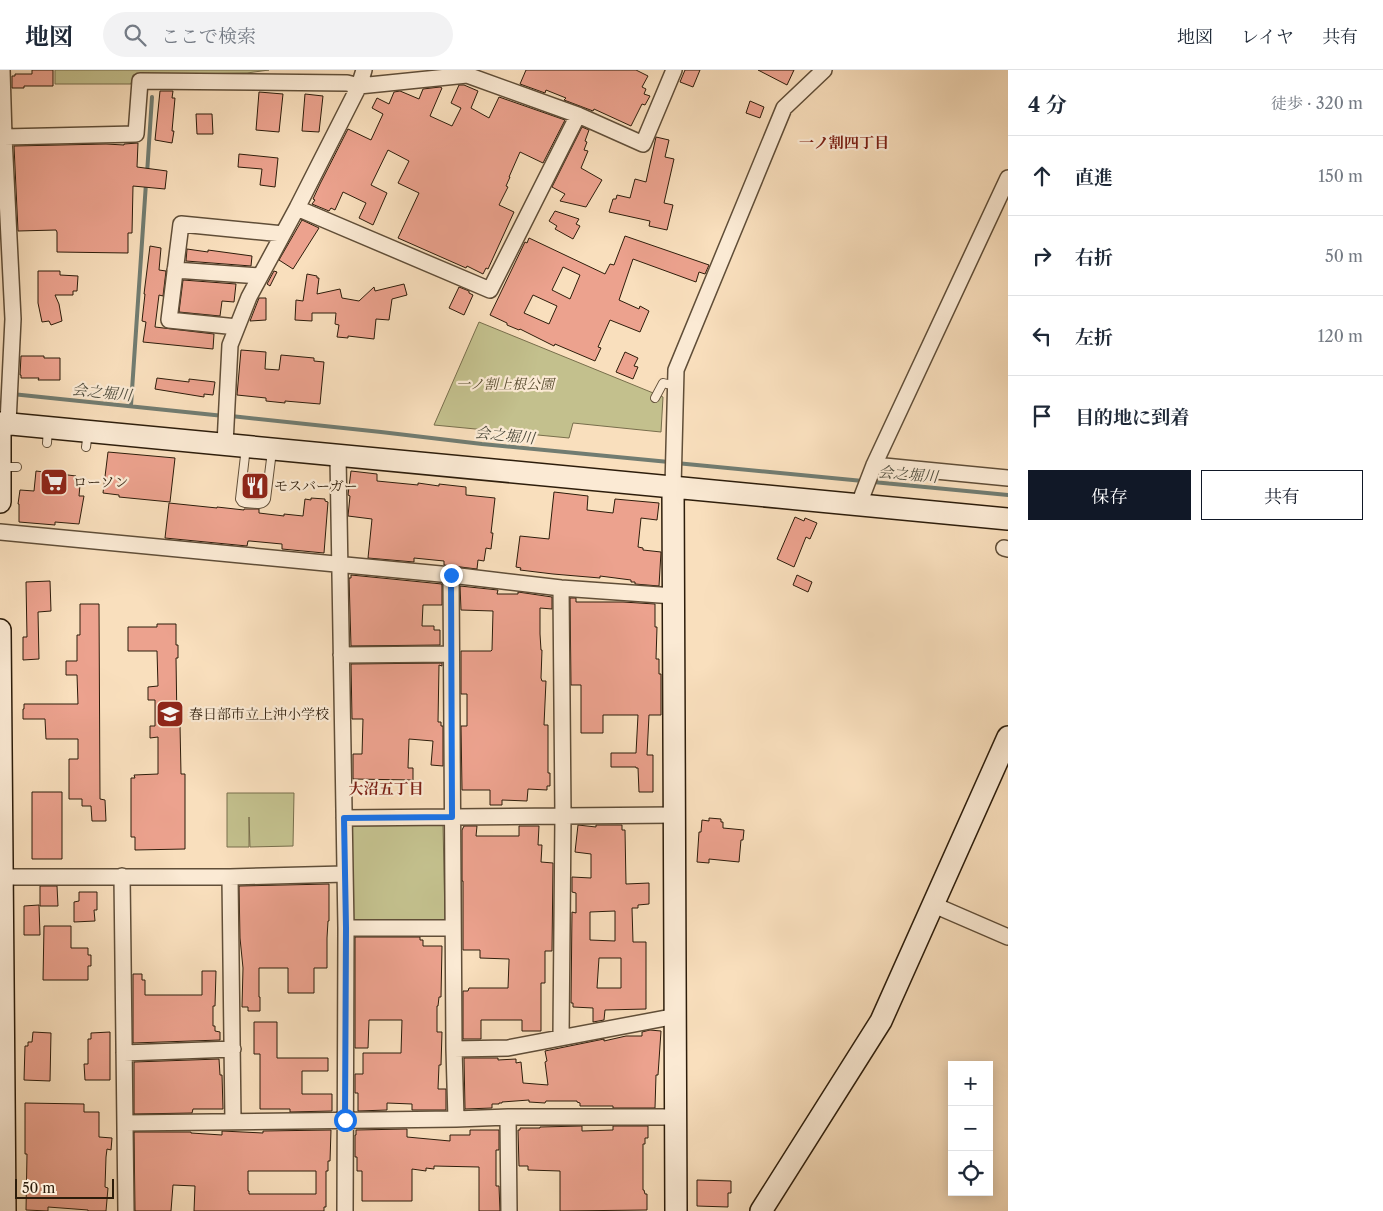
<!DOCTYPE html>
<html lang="ja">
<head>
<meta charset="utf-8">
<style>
  :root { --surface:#fff; --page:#f2f2f3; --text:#1f2937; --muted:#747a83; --line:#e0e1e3; --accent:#111827 }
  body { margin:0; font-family:"Libre Caslon Text","Noto Serif JP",serif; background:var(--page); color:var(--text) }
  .controls { position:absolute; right:15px; bottom:15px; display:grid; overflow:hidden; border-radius:0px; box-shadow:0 2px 12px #0003 }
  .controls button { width:45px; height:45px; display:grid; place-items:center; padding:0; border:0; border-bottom:1px solid var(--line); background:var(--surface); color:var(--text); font:25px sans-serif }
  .scale { position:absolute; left:15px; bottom:12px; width:99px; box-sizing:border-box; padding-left:5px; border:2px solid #2d1d0b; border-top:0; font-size:14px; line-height:18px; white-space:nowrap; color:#2d1d0b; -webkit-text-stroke:4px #fbead4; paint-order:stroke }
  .stop { position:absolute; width:15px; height:15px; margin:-11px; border:4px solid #1a73e8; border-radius:50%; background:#fff }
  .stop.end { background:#1a73e8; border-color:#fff; box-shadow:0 1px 5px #0008 }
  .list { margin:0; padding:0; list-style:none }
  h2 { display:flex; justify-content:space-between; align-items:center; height:65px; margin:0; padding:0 20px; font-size:21px }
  h2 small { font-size:16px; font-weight:400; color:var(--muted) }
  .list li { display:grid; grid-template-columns:32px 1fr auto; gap:15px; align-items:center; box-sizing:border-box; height:80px; padding:0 20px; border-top:1px solid var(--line) }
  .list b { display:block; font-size:19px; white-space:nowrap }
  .list em { font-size:16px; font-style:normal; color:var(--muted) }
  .actions { display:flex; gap:10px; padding:15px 20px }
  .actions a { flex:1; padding:11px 0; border:1px solid var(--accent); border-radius:0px; text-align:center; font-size:18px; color:var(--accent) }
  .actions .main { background:var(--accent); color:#fff }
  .icon { flex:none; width:28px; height:28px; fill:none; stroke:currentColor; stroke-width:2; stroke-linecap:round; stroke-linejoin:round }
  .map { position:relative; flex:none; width:1008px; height:1141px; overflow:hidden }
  header { display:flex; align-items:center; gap:30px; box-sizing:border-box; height:70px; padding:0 25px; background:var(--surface); border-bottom:1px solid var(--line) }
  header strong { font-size:24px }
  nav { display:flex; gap:28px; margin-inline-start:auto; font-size:18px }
  .search { width:350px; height:45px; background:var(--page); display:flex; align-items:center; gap:12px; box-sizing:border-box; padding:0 18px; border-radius:28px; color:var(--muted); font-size:19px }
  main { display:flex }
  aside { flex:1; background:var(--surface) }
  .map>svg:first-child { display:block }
  .green { fill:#c3c08d; stroke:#786e4c }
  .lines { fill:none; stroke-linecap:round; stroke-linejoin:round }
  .stream { stroke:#717c71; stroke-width:4 }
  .building { fill:#eca28e; stroke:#2d1d0b; fill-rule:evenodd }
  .lane-casing { stroke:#604e38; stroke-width:10 }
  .street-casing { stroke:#604e38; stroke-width:18 }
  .secondary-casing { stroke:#2d1d0b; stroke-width:24 }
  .lane { stroke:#fbead4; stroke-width:8 }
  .street { stroke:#fbead4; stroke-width:15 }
  .secondary { stroke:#fbead4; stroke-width:21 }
  .route { stroke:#1a73e8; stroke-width:6 }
  .labels { text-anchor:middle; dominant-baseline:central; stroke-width:4.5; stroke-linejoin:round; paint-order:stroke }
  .park-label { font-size:14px; font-style:italic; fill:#5a4e32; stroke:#fbead4 }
  .poi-label { font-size:14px; fill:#2d1d0b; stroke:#fbead4; text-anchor:start }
  .neighbourhood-label { font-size:15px; font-weight:bold; fill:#7a1f14; stroke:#fbead4 }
  .water-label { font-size:15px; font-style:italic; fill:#4f4d3e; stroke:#fbead4 }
</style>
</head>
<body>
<header>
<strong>地図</strong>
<div class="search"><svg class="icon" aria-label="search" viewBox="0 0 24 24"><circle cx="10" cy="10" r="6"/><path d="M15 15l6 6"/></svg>ここで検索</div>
<nav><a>地図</a><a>レイヤ</a><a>共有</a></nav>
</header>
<main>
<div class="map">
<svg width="1008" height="1141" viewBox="0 0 1008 1141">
  <rect width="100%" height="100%" fill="#f9dfbd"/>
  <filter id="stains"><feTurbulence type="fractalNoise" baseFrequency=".004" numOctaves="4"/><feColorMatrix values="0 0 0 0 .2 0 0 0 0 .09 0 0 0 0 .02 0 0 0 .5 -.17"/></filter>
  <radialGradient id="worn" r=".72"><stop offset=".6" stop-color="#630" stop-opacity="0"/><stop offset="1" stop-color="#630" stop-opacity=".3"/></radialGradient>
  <path class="green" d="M55,0H269L247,3L133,5L131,14H55Z
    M479,252L663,327L661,362L573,353L569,368L434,355Z
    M227,723H294L293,776L250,777L249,747V777H227Z
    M443,755L445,851L350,853L351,756Z"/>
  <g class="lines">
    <path class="stream" d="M147,104L152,27
      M12,324L224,346
      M131,335L146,113
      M231,346L381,362L482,374L669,392
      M676,393L863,411
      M873,412L1008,425"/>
  </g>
  <path class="building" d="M32,0H53V16H24V18H12V6H15V4H32Z
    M526,0H636L648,6L642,17L646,19L644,24L650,26L645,35L642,34L631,56L594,39L593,41L564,30L566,28L546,20L545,23L520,14Z
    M685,0H700L693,17L680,12Z
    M758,0H794L787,15Z
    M459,15H464L478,21L471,38L489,48L499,27L565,50L543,93L520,82L509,107H510L506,116L508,117L499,135L514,142L488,199L486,198L483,204L467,196L466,198L398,168L419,123L398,113L409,91L388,80L371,115L387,123L373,155L359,148L366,133L343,122L335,140L331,138L329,141L312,134L315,130L313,129L320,114L348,59L371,70L383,44L372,38L377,28L389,34L394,22L400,21L419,29L423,19L440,17L442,18L430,46L452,56L461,38L451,33Z
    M160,21H173L172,28H175L172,61H174L172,73L155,70Z
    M259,22L283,24L279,62L256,60Z
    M305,24L323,26L319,62L302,61Z
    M750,31L764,37L760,48L746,43Z
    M196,44H212L213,64H197Z
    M582,57L589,60L585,71L587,72L584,80L588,81L581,98L602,110L586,137L560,131L565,124L552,117Z
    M656,67L669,70L665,87L674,89L664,133L673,135L667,160L649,156L650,151L609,142L613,129H616L617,125L630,128L635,109L646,112Z
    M138,73L137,97L167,101L165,119L133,116L132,163H128V183L57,182V162L56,160L18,161L14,76L106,74L124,75V74Z
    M239,84L278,88L275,117L260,115L262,99L238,97Z
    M555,141L579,149L576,154L580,156L573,169L555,159L557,156L549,151Z
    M302,150L319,158L293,199L279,190Z
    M625,166L709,195L705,204L699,202L696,212L633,189L619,230L639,239L640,236L649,241L640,262L610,250L598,277L601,278L595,291L555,274L554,276L520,259L519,260L507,255V253L490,245L525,172L527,173L529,168L605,204L610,194L614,195ZM563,197L580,205L570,229L552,220ZM533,225L557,236L549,254L524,243Z
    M150,176L161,178L159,200L166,201L163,226L159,225L155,257L214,264L213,279L143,272L146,252L142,251L145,224H144Z
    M187,179L208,182V180L252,186L251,196L186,191Z
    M38,201H60V205L78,206L77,221H73V225H55L59,234L62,251L51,255L49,251L42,252L38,233Z
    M274,201L277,202L270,216L267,214Z
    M307,204L317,206V208H319L317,224L340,219L342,228L359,231L374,217L375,221L404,214L407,225L392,229L389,250L376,249L374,269L348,266V268L337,267L339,255L335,254L336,243H312V251L295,250L296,230L303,231Z
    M183,210L236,214L234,232L222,231L220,246L179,242Z
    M459,217L469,221V223L473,225L464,245L449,238Z
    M259,228H266V250L250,251Z
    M241,280L266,282L265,299L279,300L281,285L314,288V291L324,292L320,334L285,331V333L266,331V328L237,325Z
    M625,282L638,288L634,296L638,297L633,309L616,302Z
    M21,286H44V288H60V310H38L39,308H21V305H20Z
    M157,308L189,312V309L215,312L213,325L204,324V327L155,319Z
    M108,382L175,388L170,432L119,427V425L103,423Z
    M36,401L76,406L75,414L80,415L79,426H84L79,454L55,452V455L19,452V434H18L20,420L34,421Z
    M351,401L377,404V411L418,415V413L439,416V414L466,417V425L495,428L491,463H493L491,479L486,478L484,491L478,490L477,499L444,495V491L414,488V492L368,488L372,449L348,446L350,426L348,425Z
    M249,403L263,404L260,428L246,427Z
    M554,422L588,426L587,440L613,443L615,429L659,433L657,450L641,448L638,477L643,478V480L661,482L659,516L635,514V512H631V510L600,506V508L553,504L520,500L521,498L516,497L520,466L549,469Z
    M311,428L325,429V431L328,432L324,483L282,479V474L250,471H248L247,476L165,468L169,433L217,438V437L244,440V439H259V443L284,446V444L303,446L305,429L311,430Z
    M795,447L804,451L805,448L817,453L810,469L806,467L794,497L777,489Z
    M351,505L442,514V535H423L422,556H434V560H440V575L351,576L349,508H351Z
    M797,505L812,512L808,522L793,515Z
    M50,511L51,541L38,542L39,589L23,590V567H27L26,512Z
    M460,516L498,520L497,524H518V522L552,527V539L540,538V564L541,580H542L541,608L542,611H546L544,655H548V703H550V716H547V720L528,719L527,731L502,730V735H490V720H462L461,656H467V624H461V581H491L492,580L493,541L461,540Z
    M570,528H576V532H623L655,534V557H657L656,589H659V604H661V645H649L647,685H653V722H639L638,698H636V697H611V683H636L638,645H603V663H581V615H571Z
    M80,534H99L100,729L105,730L106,751H92L91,736H82V729H69V689H78V669H46L45,649H23V639H24V634H78L77,605H66V591H77V565H80Z
    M157,554H176V575H178V588H176L177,655H180L181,704H185V779L135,780V767H131V708H135L134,705L158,704V667L150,668V656H155V630H148V617L158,616L157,581H128V557H157Z
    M442,593V596L439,595L438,652H441V656H443V696L431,695L433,671L409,669L408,698H413V710L353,709V684H362L363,649H352L351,594Z
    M32,722H62V789H32Z
    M709,748L721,749V752H723V758L744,760L743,770H741L739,792L709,789V793L697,792L699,762H701L702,750L709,751Z
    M578,755L596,757V755H622V760H625L626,814L649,813V834L638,835V838H632L633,872H646V939L605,940L604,950L593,952V938L573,937V933H571L572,842L576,843V823L572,822V807L591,808V784L575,782ZM615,841V871L590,870V842ZM599,888H621V918H597Z
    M464,756H477L476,766H519V756H539L538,775H542L541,792L553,793L552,881H545V913H541V961H522V950H481V969H463V921H468L469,918H508L509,891V889L480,888V880H463V811H462V760Z
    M329,814V851H328L327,868V898H314V923H288V898H259V927H260V941H248V937H242L243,898L240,868L239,816Z
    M40,816H57L58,836H40Z
    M79,822H97V840H94L95,851L74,852V832L79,831Z
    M39,835L40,865H24V836Z
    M44,856H71V878H88V885H91V896H88V910H43Z
    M355,867H420V870H423V876H442L441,927H439L438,936H437V962H442L441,995H439L438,1019H446V1040H412V1034L387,1033V1040L358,1041V1023H355V1004H363V983H401L402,950H369L368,978H355Z
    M202,901H216L215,936H213V956H215V961L220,962V970L133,973V904H142V910H145V925H202Z
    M254,952H277V988H328V1001H302V1024H332V1041L290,1042V1039H260V984H254Z
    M650,960L661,961L658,1005H656L655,1038H613V1036H580V1033L577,1032V1031H546L545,1033L529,1032V1030L502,1032V1033H499V1034H492V1038L465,1039L464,988H498V990L516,989V993L521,992L523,1013L548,1015L545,992L547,991L545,981L604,969V971L626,966H642V962Z
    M33,962L51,963L50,1011L24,1010L25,976H28V972H32Z
    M110,962V1010H85L84,994H88V969H91V963Z
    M219,989L220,1005H222L223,1039H193L192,1043L134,1044V992Z
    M25,1033L84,1034V1042H99V1067L112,1068L111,1080L107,1079L106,1087L105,1117L108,1118L106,1141H88V1140L48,1137V1141L26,1140L27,1084H25Z
    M582,1056V1061L613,1060V1056H648V1068H645V1074H643V1120H644L645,1124H647V1140L560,1141V1101L528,1100V1096H519L518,1060H520V1058H540V1057Z
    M407,1059V1067L450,1071V1065H470V1060H499V1080H496V1116H499L500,1141H479V1097L434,1096V1099L426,1098V1101L412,1099V1131H362V1101H357V1087H355V1065H356V1060Z
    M331,1060L330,1091H328V1101H326V1137H324V1141H194L195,1116L173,1115L171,1141H135L134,1062H191V1063L222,1065V1061L263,1063V1061ZM248,1101H316V1124H249V1121H248Z
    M697,1110L731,1111V1123H728V1137L697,1136Z"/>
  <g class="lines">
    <defs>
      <path id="lane" d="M655,328L663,313L676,316
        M47,373L48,359
        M86,377L88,362
        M246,377L240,429L242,432L245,433C252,433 263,437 266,429L272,381
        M2,397H17"/>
      <path id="street" d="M2,0L4,67L13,249L8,353
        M4,67L136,64L140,11L347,13L359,16L467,5L578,45L643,74L674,0
        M297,138L490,220L578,45
        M175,200L260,206
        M237,257L169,250L181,154L283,164
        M225,374L230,275L249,227L297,138L359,16L364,0
        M338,386L346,858L345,1141
        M874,395L1008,408
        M673,417L676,300L784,38L824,0
        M859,434L874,395L1008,108
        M0,462L451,505L561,518L674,526
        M1004,478L1008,479
        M451,505L454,979L456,1049
        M561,518L563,746L561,967
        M341,585L451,584
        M344,748L674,745
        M122,806L126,1141
        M2,807H230L345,804
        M230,807L233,1051
        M934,835L1008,867
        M346,858H453
        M454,979L508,978L666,948L676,947
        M124,983L233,979
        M508,1047L509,1141
        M125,1053L456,1049L508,1047H676"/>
      <path id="secondary" d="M673,417L676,1141
        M0,432V353L1008,449
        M0,560L5,1141
        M761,1141L881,951L1008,667"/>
    </defs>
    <use href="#lane" class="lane-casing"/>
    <use href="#street" class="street-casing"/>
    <use href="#secondary" class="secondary-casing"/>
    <use href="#lane" class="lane"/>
    <use href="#street" class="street"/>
    <use href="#secondary" class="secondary"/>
  </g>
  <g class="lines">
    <path class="route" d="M345,1050L346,858L344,748L452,747L451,505"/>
  </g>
  <defs>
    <symbol id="supermarket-square" viewBox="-11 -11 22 22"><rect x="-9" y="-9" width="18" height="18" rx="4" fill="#8f2418" stroke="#fbead4"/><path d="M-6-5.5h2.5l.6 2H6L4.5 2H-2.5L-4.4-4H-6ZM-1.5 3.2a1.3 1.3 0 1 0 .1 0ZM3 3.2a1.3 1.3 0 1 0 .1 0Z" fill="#fff"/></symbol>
    <symbol id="restaurant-square" viewBox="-11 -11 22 22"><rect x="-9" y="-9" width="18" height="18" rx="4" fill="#8f2418" stroke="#fbead4"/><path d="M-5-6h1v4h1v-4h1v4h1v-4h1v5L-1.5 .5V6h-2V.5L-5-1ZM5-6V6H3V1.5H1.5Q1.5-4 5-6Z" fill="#fff"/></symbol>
    <symbol id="school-square" viewBox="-11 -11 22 22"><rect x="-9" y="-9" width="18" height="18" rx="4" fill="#8f2418" stroke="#fbead4"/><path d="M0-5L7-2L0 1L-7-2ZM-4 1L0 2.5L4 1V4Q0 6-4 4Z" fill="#fff"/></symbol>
  </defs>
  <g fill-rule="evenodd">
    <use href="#supermarket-square" x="38" y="396" width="32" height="32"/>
    <use href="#restaurant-square" x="239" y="400" width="32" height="32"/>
    <use href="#school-square" x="154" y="628" width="32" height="32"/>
  </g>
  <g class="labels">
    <g class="park-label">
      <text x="505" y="314">一ノ割上根公園</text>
    </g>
    <g class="poi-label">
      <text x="73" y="412">ローソン</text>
      <text x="274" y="416">モスバーガー</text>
      <text x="189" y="644">春日部市立上沖小学校</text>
    </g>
    <g class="neighbourhood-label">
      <text x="844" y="72">一ノ割四丁目</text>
      <text x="386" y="718">大沼五丁目</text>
    </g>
    <g class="water-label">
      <text transform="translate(102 322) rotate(6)">会之堀川</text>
      <text transform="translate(505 365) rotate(6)">会之堀川</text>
      <text transform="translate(908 404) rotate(5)">会之堀川</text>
    </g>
  </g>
  <rect width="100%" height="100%" filter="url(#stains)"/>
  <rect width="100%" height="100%" fill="url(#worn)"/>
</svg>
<div class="controls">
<button>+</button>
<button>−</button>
<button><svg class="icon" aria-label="locate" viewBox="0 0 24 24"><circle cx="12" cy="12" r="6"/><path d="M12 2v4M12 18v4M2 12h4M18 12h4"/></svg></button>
</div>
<div class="scale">50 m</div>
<div class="stop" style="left:345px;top:1050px"></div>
<div class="stop end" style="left:451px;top:505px"></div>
</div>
<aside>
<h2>4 分<small>徒歩 · 320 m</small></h2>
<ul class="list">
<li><svg class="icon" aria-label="ahead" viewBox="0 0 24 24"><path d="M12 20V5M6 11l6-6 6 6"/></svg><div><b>直進</b></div><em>150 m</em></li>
<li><svg class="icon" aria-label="right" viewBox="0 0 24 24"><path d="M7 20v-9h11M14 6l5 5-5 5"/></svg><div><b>右折</b></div><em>50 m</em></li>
<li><svg class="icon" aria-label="left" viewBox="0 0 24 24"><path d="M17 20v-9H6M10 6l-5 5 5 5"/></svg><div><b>左折</b></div><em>120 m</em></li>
<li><svg class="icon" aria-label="arrive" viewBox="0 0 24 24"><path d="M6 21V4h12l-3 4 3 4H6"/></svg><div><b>目的地に到着</b></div></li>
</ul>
<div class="actions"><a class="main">保存</a><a>共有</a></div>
</aside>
</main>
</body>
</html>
